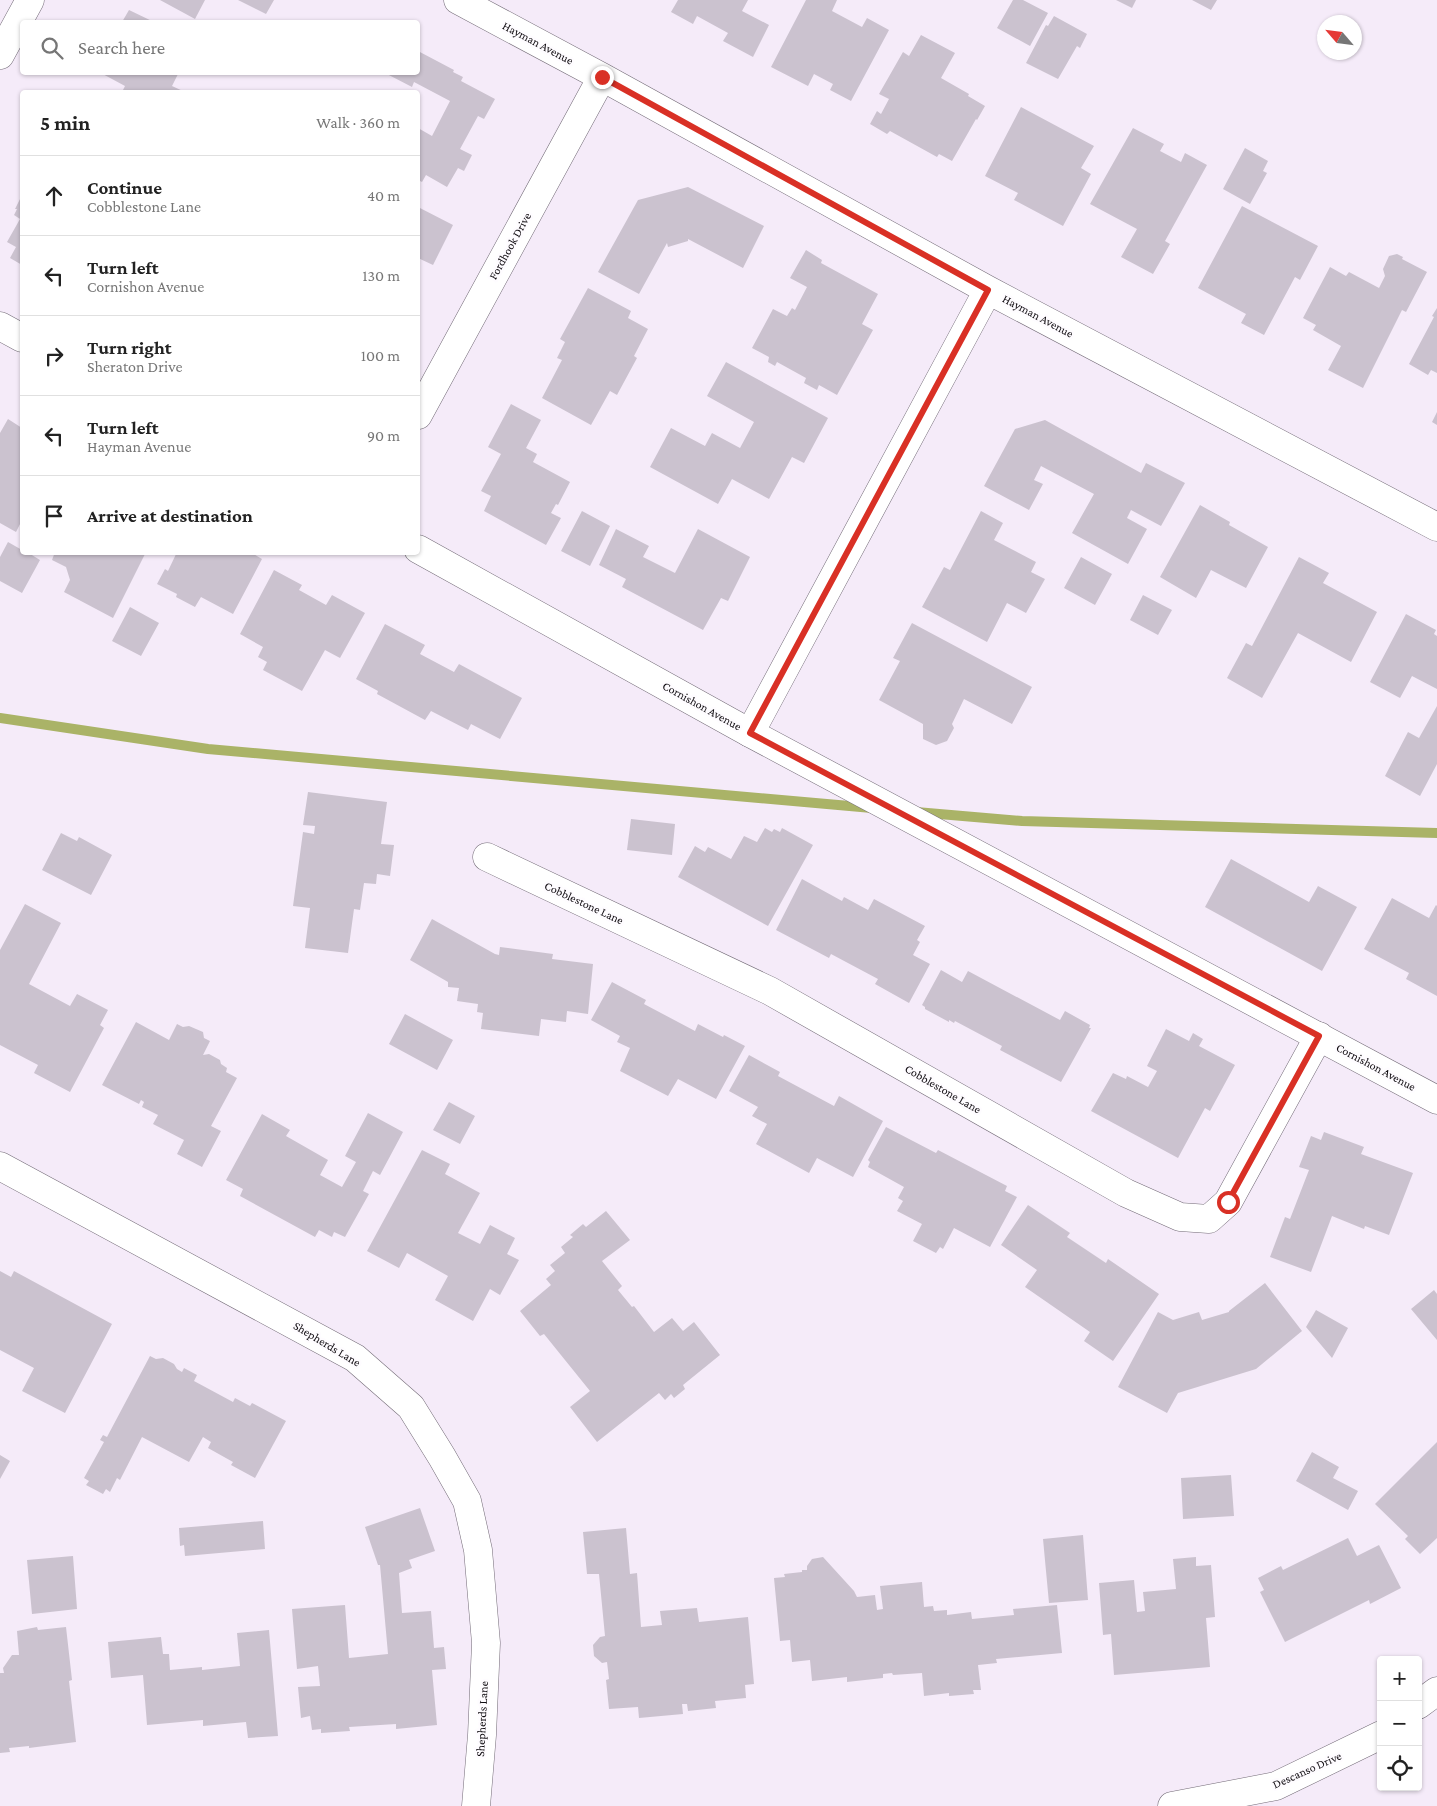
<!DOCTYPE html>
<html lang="en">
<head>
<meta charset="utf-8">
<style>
  :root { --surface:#fff; --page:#f6f6f6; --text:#222; --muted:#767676; --line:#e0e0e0 }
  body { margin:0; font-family:"Crimson Pro",serif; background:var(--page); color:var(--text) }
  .controls { position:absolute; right:15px; bottom:15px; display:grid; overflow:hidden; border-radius:5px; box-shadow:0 1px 4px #0004 }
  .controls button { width:45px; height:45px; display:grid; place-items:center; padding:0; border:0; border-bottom:1px solid var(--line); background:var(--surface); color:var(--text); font:25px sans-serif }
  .compass { position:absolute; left:1317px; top:15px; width:45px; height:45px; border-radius:50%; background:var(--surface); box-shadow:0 1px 4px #0004; rotate:298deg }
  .stop { position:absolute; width:15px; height:15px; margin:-11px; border:4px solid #d93025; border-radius:50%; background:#fff }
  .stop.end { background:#d93025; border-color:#fff; box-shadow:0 1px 5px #0008 }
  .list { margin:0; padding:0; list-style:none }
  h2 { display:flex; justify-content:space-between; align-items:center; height:65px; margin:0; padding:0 20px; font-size:21px }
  h2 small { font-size:16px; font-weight:400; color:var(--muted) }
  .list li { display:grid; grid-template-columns:32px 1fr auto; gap:15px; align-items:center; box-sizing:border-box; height:80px; padding:0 20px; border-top:1px solid var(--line) }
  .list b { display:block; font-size:19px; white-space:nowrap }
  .list p { margin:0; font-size:16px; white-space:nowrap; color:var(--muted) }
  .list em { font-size:16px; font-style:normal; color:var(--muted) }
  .icon { flex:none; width:28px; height:28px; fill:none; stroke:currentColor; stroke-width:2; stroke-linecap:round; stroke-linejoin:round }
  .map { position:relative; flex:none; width:1437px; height:1806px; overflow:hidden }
  .search { position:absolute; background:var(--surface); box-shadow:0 1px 4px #0004; left:20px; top:20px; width:400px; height:55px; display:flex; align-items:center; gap:12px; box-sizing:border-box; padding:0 18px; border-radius:5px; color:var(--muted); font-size:19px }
  .panel { position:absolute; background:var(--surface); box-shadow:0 1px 4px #0004; left:20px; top:90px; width:400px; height:465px; border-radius:5px }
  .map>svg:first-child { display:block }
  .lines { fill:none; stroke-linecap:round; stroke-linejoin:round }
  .stream { stroke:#aab367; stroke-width:10 }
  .building { fill:#cbc2cf }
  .street-casing { stroke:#736b77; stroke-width:29 }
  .secondary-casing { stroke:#736b77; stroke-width:29 }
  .street { stroke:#fff; stroke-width:28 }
  .secondary { stroke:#fff; stroke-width:28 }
  .route { stroke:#d93025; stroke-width:6 }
  .labels { text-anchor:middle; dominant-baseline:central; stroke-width:5; stroke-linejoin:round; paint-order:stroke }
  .street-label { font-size:12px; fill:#100c11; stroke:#fefcff }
</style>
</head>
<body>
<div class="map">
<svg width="1437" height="1806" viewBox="0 0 1437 1806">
  <rect width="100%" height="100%" fill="#f5ebf9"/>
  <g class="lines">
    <path class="stream" d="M0,718L208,749L872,808
      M916,812L1022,821L1437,833"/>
  </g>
  <path class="building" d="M160,0H205L195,19Z
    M238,0H274L266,14Z
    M678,0H748L742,11L769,25L753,57L723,41L728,33L697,16L693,24L671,12Z
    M806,0H837L832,11L862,27L867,18L889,30L851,101L830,90L833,84L814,74L808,86L771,67Z
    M1013,0H1023L1048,13L1030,46L997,28Z
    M1116,0H1136L1132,8Z
    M1192,0H1217L1211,10Z
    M129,10L154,22H122Z
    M1054,16L1087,34L1080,48L1077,46L1058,79L1026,63L1046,25L1048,26Z
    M921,35L955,53L941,78L969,94L968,96L985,106L977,120L976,119L952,161L939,154L937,157L890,131L887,134L870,124L877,111L881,114L889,99L879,94L903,52L909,56Z
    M418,51L454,70L453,72L463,77L461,81L495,99L484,119L478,116L460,149L472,155L464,171L458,168L447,187L426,175L422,182L418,180V128L432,136L450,101L414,82L412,87L385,73L384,75L380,72H418Z
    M99,72H179L172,86L185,92H128L123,90L125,86Z
    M1021,107L1094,146L1081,168L1091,174L1063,226L1014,200L1018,193L985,176Z
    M1133,128L1164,144L1160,151L1181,162L1185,153L1207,165L1165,241L1170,244L1153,274L1121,257L1137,229L1090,204Z
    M1245,148L1268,161L1263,171L1267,173L1250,204L1223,189Z
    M688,187L764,226L743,268L688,239V241L668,247L667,243L639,294L598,272L638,200Z
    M22,195V265L10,258L16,247L7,242L20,219L14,215L17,209H15Z
    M1242,206L1318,246L1300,280L1295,277L1264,335L1241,323L1246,314L1198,288Z
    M418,207L453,225L433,265L418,258Z
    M806,250L822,260L821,263L878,294L862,324L873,330L837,395L819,385L817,390L804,383L806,378L777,362L775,366L768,362L769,357L752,348L773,309L787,316L792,308L795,310L807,287L790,278Z
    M1397,254L1403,257L1402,259L1427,272L1406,312L1402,310L1363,388L1328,370L1341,346L1313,330L1316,325L1303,318L1330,267L1346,276L1349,272L1379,288L1385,276L1383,269L1389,256Z
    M588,288L631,311L628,318L648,329L634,356L637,358L617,395L610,391L591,425L542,398L562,360L557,358L565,342L560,339Z
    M1437,308V373L1431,370L1428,375L1409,364L1434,317L1432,316Z
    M726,362L828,418L804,463L792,457L769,499L732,479L718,504L650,467L671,428L705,446L712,433L740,448L754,422L707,396Z
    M511,404L541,420L526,448L537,454L533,462L570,482L558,505L556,504L551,513L561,518L546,545L484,511L491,496L481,491L501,454L488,447Z
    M1437,412V425L1432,422Z
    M8,419L22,428V520L16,532L0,523V433Z
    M1045,420L1141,473L1146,463L1185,483L1161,526L1131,510L1127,518L1147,529L1128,564L1072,533L1094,494L1041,466L1034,480L1043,484L1029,510L984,486L1015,429Z
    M1200,505L1230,522L1229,525L1268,547L1246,588L1211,570L1196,598L1160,577Z
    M582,511L610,526L590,566L561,551Z
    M981,511L1003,523L994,540L1036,562L1031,572L1045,579L1026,613L1007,603L987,642L922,607L944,567L950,570Z
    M616,529L649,546L643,557L675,573L698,529L750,557L728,601L721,598L703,630L622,587L626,579L599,565Z
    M8,542L22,550V552H27L40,560L22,593L0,581V557Z
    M55,552H146L113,618L64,592L70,580L66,567L52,560Z
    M177,552H229L232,554L233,552H250L262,559L233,614L201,597L195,607L176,597L177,594L157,584L165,569L168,571Z
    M1081,557L1112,574L1095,605L1064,588Z
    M1299,557L1329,573L1323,583L1377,612L1351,662L1298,633L1262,698L1227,678L1246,643L1252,646Z
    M274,570L302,585L299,590L326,605L332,595L365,613L340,658L325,650L302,691L263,670L267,662L258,657L263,647L240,634Z
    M1143,595L1172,610L1158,635L1130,620Z
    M130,607L159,623L141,656L112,641Z
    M1406,614L1436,630L1434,634L1437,636V689L1412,676L1400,698L1370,682Z
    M912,623L1032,687L1012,724L964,699L952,724L954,728L947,741L936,745L923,739V724L879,700L900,661L893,658Z
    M385,624L425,645L420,654L454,672L459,664L522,698L500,739L471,724L468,730L431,711L425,720L377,694L378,691L356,679Z
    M1437,706V764L1420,796L1385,776L1408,732L1419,738Z
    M308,792L387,802L381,844L394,845L390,876L377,874L376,884L364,883L360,910L354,909L348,953L305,948L310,908L293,906L303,832L314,834L315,826L303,825Z
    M631,819L675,824L672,855L627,850Z
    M765,828L772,832L774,829L780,832L782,828L813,845L768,926L678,877L695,846L705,852L708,847L731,859L744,836L757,842Z
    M61,833L77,841L79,837L112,855L91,895L42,870Z
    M1231,859L1309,902L1318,886L1357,907L1322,971L1205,907Z
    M802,879L842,901L844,897L868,910L874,899L925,926L917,940L920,942L913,955L930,964L909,1003L875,984L878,979L831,954L829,958L776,930Z
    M1392,898L1429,918L1436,905L1437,906V996L1406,979L1409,973L1364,949Z
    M25,904L61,923L29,984L70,1006L77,994L108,1010L100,1025L104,1028L70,1092L34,1073L38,1065L0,1045V950Z
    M432,919L495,954L499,955L500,947L553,954L552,959L593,964L588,1014L567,1011L566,1022L541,1019L539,1036L481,1029L483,1013L477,1012L478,1004L457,1001L459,988L448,987V982L410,960Z
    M941,970L962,982L968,971L1060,1020L1065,1011L1090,1025L1089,1028H1091L1061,1082L1000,1050L1002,1046L955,1021L954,1023L949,1020V1022L925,1009V1007L922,1005Z
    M612,982L646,1000L644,1004L695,1031L698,1024L723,1037L724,1035L745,1046L716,1099L678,1079L668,1096L620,1071L630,1048L617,1042L620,1036L591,1020Z
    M405,1014L453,1040L437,1070L389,1044Z
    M136,1022L169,1040L177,1024L183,1027L189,1026L203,1032L204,1038L210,1041L203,1055L209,1054L220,1060L221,1064L227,1068L226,1072L237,1078L211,1126L221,1131L202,1167L177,1154L184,1140L153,1124L158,1115L142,1107L144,1102L141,1100L139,1104L102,1085Z
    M1166,1029L1189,1041L1193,1033L1203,1039L1199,1046L1235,1065L1210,1111L1205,1108L1178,1158L1091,1111L1113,1073L1126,1079L1127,1076L1148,1087L1157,1071L1147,1066Z
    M749,1055L780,1072L778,1076L834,1106L839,1096L883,1121L853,1177L817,1158L809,1173L756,1144L767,1124L752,1116L758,1107L729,1091Z
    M449,1102L475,1116L460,1144L433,1130Z
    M368,1113L403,1132L380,1175L373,1171L363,1191L369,1194L345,1237L334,1232L332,1237L319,1230L315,1237L240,1196L243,1189L226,1180L262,1114L290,1130L286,1136L328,1160L320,1175L342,1187L356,1162L345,1156Z
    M886,1127L936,1153L938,1150L1007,1186L1005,1191L1017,1197L990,1247L954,1228L943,1249L940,1247L936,1253L913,1241L922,1224L897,1211L903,1201L898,1198L904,1187L868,1167L870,1162L868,1160Z
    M1324,1132L1364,1147L1361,1154L1413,1173L1389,1235L1365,1226L1364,1229L1332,1216L1311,1272L1270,1257L1285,1217L1290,1219L1309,1170L1299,1167L1311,1136L1321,1140Z
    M422,1150L450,1164L445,1174L480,1193L458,1233L480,1244L490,1225L515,1238L507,1254L519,1260L500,1295L490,1289L473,1321L435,1300L448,1276L407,1253L399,1268L367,1251Z
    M1028,1205L1070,1233L1067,1237L1106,1263L1108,1259L1159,1294L1113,1361L1084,1341L1090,1332L1025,1287L1037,1270L1001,1245Z
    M606,1211L630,1240L602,1261L622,1286L618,1290L632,1307L634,1306L654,1332L672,1318L683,1331L694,1322L720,1355L683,1385L685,1389L674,1398L671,1394L665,1400L659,1393L597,1442L570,1407L590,1391L544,1334L540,1336L520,1311L551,1285L546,1279L555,1271L550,1265L565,1253L561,1247L573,1237L570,1235L583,1224L586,1227Z
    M0,1271L11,1277L14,1271L112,1324L65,1413L22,1391L34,1368L0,1350Z
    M1265,1283L1302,1331L1256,1369L1178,1393L1167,1413L1118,1387L1158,1312L1173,1320L1199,1312L1202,1320L1229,1312V1311Z
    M1434,1290L1437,1294V1340L1411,1309Z
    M1316,1310L1348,1328L1332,1358L1306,1327Z
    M150,1356L156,1359L163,1358L174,1364L177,1369L182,1372L184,1368L197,1375L194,1381L233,1402L235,1398L250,1406L252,1403L286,1421L255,1478L231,1465L233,1462L208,1448L211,1442L203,1437L189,1462L142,1437L120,1480L117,1478L110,1492L106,1489L103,1494L86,1485L89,1481L84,1478L104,1442L100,1440L103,1435L107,1437Z
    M1437,1442V1538L1420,1554L1405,1539L1408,1536L1375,1504Z
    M1312,1452L1339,1467L1333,1478L1358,1491L1348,1510L1296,1481Z
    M0,1455L10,1461L0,1479Z
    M1231,1475L1234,1516L1183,1519L1181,1478Z
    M420,1508L435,1551L409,1560L412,1568L399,1573L402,1613L431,1611L434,1648L444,1647L446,1669L432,1670L437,1725L396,1729V1724L349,1727L350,1731L321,1733V1729L312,1730L310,1716L301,1718L298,1687L320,1686L318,1666L297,1669L292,1609L345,1605L349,1658L388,1654L380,1565H378L365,1527Z
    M263,1521L265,1549L185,1556L184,1545L180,1546L179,1528Z
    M626,1528L630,1574L637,1573L641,1627L662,1625L660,1611L697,1608L699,1622L748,1617L754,1684L745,1685L746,1698L715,1701L716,1708L688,1711L687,1704H682L683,1714L639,1718L638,1707L609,1709L606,1680L609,1679L607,1662L602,1663L594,1656L593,1645L600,1637L605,1636L599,1574H587L583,1532Z
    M1083,1535L1088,1600L1049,1603L1043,1539Z
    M1348,1538L1357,1556L1379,1545L1401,1588L1370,1604L1369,1600L1285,1642L1260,1592L1264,1590L1258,1578L1281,1566L1283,1570Z
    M73,1556L77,1609L32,1614L27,1560Z
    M823,1557L854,1591L857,1597L875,1595L877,1610L883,1609L880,1586L922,1582L924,1607L933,1606L934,1611L947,1610V1615L971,1612L972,1619L1014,1615L1013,1609L1057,1605L1062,1653L996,1659L997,1663L978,1665L981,1690H973L974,1694L949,1696V1693L924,1696L922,1673L893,1675L892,1673L883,1674V1678L847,1682V1677L812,1681L810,1660L792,1662L790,1640L780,1641L774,1578L785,1577L784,1574L802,1572V1570H807V1566L812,1559Z
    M1196,1557V1566L1211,1565L1215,1617L1206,1618L1210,1667L1114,1675L1111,1634L1103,1635L1099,1583L1134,1580L1137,1612L1145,1611L1143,1592L1176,1589L1173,1559Z
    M37,1627L38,1630L66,1627L72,1680L69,1681L76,1742L29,1748V1746L9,1748L10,1752L0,1753V1673H4L3,1668L12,1655H19L17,1631Z
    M269,1630L278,1736L248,1738L246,1722L203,1726V1720L147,1725L143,1675L111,1678L108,1642L161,1637L163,1654H169L170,1670L202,1667V1670L240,1666L237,1633Z"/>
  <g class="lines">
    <defs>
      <path id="street" d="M458,0L602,77L988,290L1437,527
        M0,55L30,0
        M418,415L602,77
        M750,733L988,290
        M487,857L770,991L1126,1193L1180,1217L1209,1219L1228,1202L1319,1036
        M0,1166L355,1358L411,1407L442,1457L467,1501L478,1550L486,1643L482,1735L476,1806"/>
      <path id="secondary" d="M0,326L22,338
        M418,549L750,733L1437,1100
        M1418,1705L1437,1691
        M1172,1806L1276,1786L1381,1735"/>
    </defs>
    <use href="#street" class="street-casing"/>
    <use href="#secondary" class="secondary-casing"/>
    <use href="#street" class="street"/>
    <use href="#secondary" class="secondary"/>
  </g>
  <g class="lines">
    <path class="route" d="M602,77L988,290L750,733L1319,1036L1228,1202"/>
  </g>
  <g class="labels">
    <g class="street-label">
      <text transform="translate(538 43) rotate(28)">Hayman Avenue</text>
      <text transform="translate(510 246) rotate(-61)">Fordhook Drive</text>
      <text transform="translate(1038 316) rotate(28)">Hayman Avenue</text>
      <text transform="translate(702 706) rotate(29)">Cornishon Avenue</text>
      <text transform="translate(584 903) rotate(25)">Cobblestone Lane</text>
      <text transform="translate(1376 1067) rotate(28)">Cornishon Avenue</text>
      <text transform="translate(943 1089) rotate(30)">Cobblestone Lane</text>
      <text transform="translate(327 1344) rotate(31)">Shepherds Lane</text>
      <text transform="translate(482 1719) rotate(-87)">Shepherds Lane</text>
      <text transform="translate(1307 1770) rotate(-24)">Descanso Drive</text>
    </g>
  </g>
</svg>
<div class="controls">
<button>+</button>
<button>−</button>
<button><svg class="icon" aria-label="locate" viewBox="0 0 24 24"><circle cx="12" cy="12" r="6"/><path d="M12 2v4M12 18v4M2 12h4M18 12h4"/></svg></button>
</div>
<svg class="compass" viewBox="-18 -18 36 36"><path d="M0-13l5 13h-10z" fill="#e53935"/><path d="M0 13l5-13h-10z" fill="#767676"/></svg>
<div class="stop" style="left:1228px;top:1202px"></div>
<div class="stop end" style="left:602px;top:77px"></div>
<div class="search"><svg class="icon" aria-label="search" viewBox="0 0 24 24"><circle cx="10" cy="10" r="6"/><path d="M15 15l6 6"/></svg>Search here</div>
<section class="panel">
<h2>5 min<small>Walk · 360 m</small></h2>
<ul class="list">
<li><svg class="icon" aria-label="ahead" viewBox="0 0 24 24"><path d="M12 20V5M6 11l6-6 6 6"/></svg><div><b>Continue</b><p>Cobblestone Lane</p></div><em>40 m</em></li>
<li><svg class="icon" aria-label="left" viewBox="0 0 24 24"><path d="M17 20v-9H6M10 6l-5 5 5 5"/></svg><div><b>Turn left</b><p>Cornishon Avenue</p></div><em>130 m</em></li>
<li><svg class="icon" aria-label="right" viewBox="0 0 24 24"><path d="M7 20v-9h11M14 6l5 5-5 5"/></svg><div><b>Turn right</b><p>Sheraton Drive</p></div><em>100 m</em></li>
<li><svg class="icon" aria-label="left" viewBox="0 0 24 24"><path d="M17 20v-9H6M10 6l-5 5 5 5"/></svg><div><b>Turn left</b><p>Hayman Avenue</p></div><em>90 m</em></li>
<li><svg class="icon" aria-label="arrive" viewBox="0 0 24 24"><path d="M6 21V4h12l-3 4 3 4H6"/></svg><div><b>Arrive at destination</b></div></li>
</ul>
</section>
</div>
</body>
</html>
